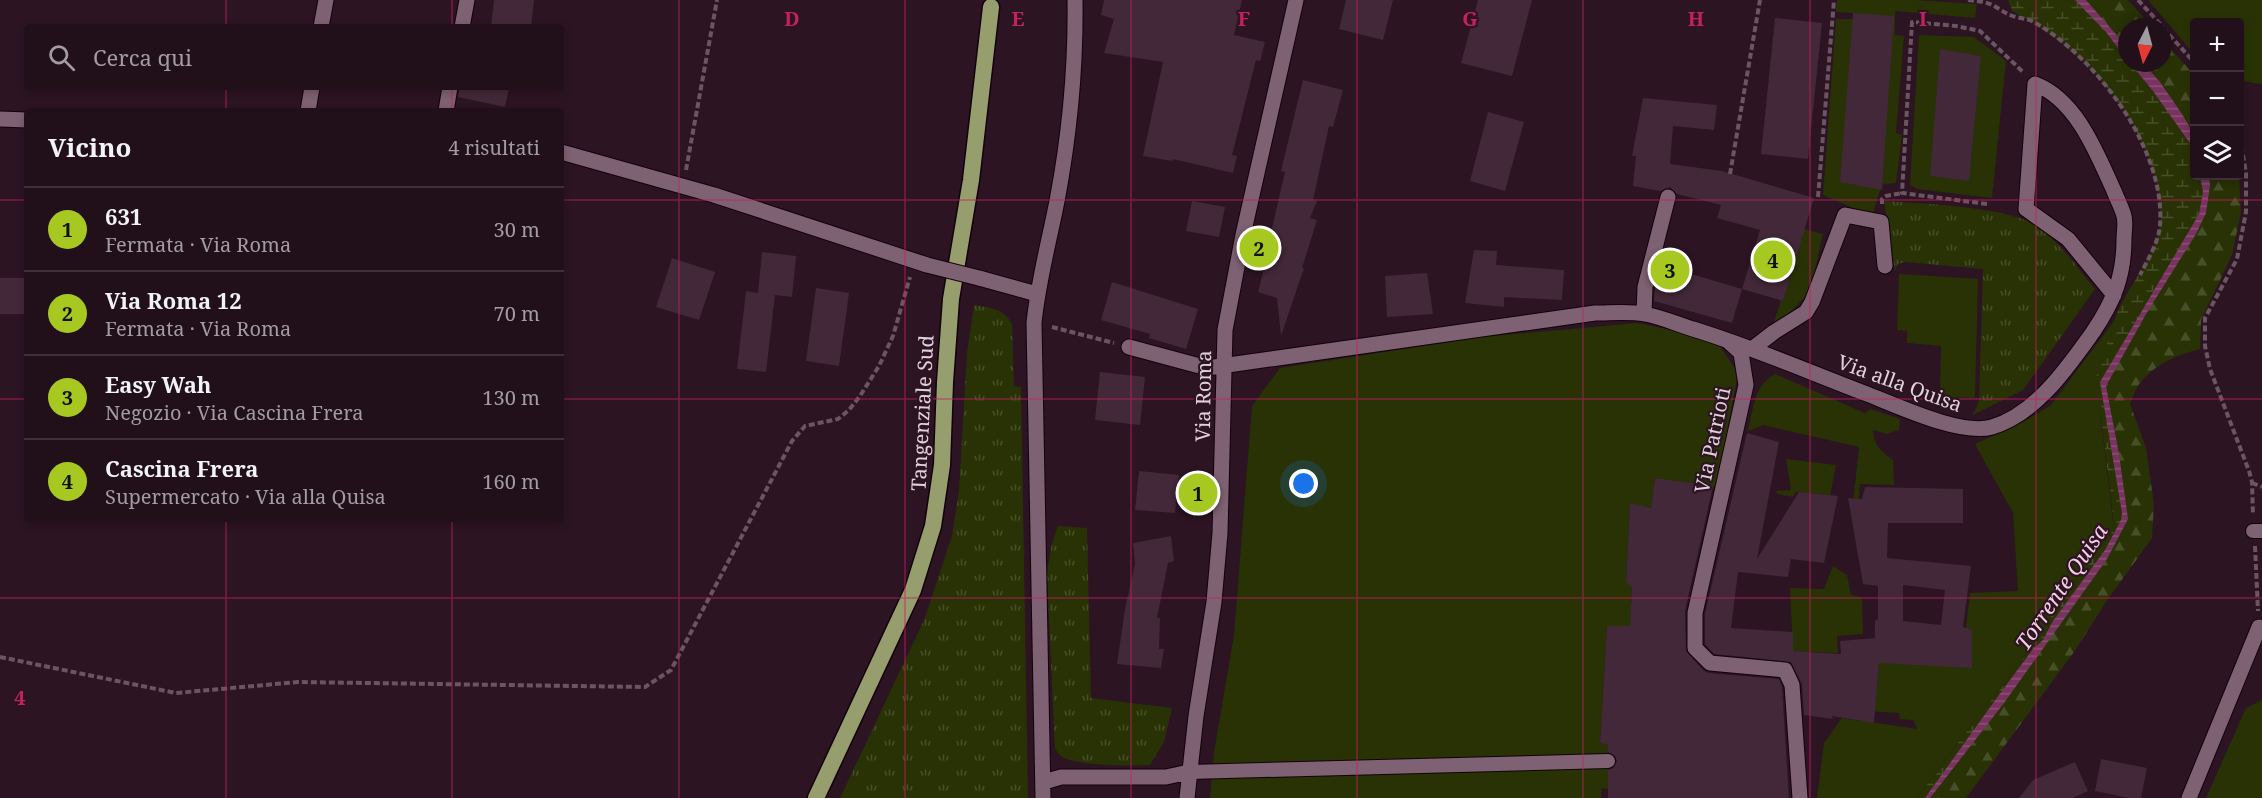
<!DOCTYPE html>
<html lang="it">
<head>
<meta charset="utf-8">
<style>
  :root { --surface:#210f1a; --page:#291823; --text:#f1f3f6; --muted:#a29ca2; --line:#3e2f39; --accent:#a6c820 }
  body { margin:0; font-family:"Noto Serif",serif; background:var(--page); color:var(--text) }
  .controls { position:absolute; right:18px; top:18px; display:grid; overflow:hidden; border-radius:6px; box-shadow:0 3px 9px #0003 }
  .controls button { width:54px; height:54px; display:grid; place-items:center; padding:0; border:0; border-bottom:2px solid var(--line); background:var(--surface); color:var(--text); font:30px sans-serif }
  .compass { position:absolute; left:2118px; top:18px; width:54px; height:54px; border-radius:50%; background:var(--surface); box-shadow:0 3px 9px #0003; rotate:186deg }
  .you { position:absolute; left:1304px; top:484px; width:21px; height:21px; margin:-15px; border:4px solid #fff; border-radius:50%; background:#1a73e8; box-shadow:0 0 0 9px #1a73e833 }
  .badge { display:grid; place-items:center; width:39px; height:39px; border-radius:50%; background:var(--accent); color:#111; font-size:20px; font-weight:700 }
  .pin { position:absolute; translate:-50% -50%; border:3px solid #fff; box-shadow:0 2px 6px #0006 }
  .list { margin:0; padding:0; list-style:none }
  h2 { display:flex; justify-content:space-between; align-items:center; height:78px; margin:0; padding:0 24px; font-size:26px }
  h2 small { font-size:20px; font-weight:400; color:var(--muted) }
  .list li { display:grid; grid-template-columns:39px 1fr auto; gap:18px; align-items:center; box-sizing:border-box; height:84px; padding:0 24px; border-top:2px solid var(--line) }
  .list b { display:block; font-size:22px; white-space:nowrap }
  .list p { margin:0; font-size:20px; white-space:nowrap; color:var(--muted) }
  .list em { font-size:20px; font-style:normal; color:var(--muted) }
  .icon { flex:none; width:33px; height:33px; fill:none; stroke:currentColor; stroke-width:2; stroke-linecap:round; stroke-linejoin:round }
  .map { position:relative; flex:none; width:2262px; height:798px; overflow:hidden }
  .search { position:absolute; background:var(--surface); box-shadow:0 3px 9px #0003; left:24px; top:24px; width:540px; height:66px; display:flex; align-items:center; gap:15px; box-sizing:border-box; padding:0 21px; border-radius:6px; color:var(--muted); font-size:22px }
  .panel { position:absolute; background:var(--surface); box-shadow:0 3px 9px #0003; left:24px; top:108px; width:540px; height:414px; border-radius:6px }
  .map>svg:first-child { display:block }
  .grass { fill:url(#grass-tufts) }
  .forest { fill:url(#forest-firs) }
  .wetland { fill:url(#wetland-marsh) }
  .green { fill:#283205 }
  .water { fill:url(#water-rules) }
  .building { fill:#422838; fill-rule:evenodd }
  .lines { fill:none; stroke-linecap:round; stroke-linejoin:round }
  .service-casing { stroke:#13020c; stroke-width:16 }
  .minor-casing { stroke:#13020c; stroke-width:17 }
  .trunk-casing { stroke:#13020c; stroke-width:19 }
  .path { stroke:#6b5563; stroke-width:4; stroke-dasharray:6 3; stroke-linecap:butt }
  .service { stroke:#7e6172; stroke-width:14 }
  .minor { stroke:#7e6172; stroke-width:15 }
  .trunk { stroke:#959e6c; stroke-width:16 }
  .minor-bridge-casing { stroke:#13020c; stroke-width:17; stroke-linecap:butt }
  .minor-bridge { stroke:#7e6172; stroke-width:15 }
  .grid { fill:none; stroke:#c42161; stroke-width:1.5; stroke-opacity:0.55 }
  .labels { text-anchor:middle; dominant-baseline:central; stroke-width:4.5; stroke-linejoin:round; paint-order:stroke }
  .street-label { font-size:20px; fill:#e2d1db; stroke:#2c1423 }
  .water-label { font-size:21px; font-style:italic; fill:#f8cde6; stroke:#2c1423 }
  .grid-label { font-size:20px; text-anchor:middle; font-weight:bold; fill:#c42161; stroke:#2c1423; stroke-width:4.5; stroke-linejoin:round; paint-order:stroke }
</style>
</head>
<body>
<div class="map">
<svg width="2262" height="798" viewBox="0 0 2262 798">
  <defs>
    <pattern id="grass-tufts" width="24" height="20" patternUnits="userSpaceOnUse" patternTransform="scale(1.5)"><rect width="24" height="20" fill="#283205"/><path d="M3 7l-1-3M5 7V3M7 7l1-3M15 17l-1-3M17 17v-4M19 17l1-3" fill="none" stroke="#474f29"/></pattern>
    <pattern id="forest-firs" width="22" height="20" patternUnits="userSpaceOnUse" patternTransform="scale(1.5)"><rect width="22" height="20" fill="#283205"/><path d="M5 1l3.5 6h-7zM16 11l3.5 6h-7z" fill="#474f29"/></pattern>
    <pattern id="wetland-marsh" width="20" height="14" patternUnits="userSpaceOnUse" patternTransform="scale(1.5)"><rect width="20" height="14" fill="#283205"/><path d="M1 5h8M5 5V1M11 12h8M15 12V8" fill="none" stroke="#474f29"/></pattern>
    <pattern id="water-rules" width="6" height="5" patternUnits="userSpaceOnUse" patternTransform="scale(1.5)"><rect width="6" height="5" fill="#793360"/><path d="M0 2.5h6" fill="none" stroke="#8c5076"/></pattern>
  </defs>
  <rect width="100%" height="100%" fill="#2c1423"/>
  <path class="grass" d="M1884,201C1922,204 2005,206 2035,225C2059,241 2077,267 2095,289L2023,390L1973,415L1979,401L1983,269L1905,262L1898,264L1895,271Z
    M974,305C990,308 1004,308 1012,324L1014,386L1021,387L1028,798H840L925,618L952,536L959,491L967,353Z
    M1058,526L1087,528L1091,698L1172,708L1164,742L1150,765C1132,766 1074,766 1061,756C1058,754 1057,751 1055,749L1047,572L1052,543Z"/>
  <path class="forest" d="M2082,0H2128L2152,27H2127V50Z
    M2163,40L2194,75V140L2139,63H2163Z
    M2205,176H2239L2241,212L2232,255L2201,320L2200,349C2178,355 2156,363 2141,382C2136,387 2133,397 2130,404L2146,448L2154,505L2152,538L2108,599L2074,652L1966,798H1927L2122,528L2103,383Z"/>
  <path class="wetland" d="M2008,0H2082L2127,50V63H2139L2194,140V176H2205L2203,215L2103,383L2126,512L2107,552L1927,798H1917L1977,717L2010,677L2086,565L2114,529C2111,491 2105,454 2101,416C2099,404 2094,387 2096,375C2099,361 2112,325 2118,311C2131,283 2151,261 2159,230C2163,217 2159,202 2157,189C2142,113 2080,46 2012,11Z"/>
  <path class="green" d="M1837,0H1915L1977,4L1975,18L1895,11V35L1904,36L1896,133L1902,135L1896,183L1882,184L1872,216L1823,195L1836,19H1853V13L1836,12Z
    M2148,0H2262V84L2240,81V22H2194V54Z
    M1919,35L1974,37L2006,61L1992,198L1917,189L1910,185Z
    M1804,229L1823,234L1810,292L1783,320L1773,325L1781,300L1783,301Z
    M1899,274L1978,279L1975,398L1940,397L1941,346L1907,343V331L1897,330Z
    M2115,320L2096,377L2114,529L2086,565L2010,677L1977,717L1917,798H1817L1824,743L1842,718L1917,729L1913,720L1900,719L1899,713L1867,711L1877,687L1879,663L1966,628L1970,593L2018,591L2013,513L1975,444L2025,421L2051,405Z
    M1637,323L1715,339L1738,373L1717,487L1655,478L1651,508L1630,504L1626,581L1632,587L1630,626H1607L1600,743L1608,745V789L1602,788L1601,798H1210L1214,752L1234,635L1252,406L1280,368L1483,337Z
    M1775,374L1865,413L1871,409L1900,419L1899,430L1887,434L1873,430C1874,446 1881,451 1893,460L1894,485L1860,484L1858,502H1853L1859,447L1763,425L1748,431C1754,407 1753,387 1775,374Z
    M1786,459L1836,465L1830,495L1795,492L1793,497L1777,494L1776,491L1791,490Z
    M1833,566L1847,575L1851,595L1862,597L1863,634L1837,636L1838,653L1793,651L1790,588L1824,589Z
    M2262,700V798H2206L2246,708Z"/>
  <path class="water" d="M2075,0H2086L2127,47V60L2106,32Z
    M2130,63H2143L2160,82L2182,114L2194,134V149L2153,91Z
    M2200,176H2209L2210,185L2206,213L2196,234L2146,314L2106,386L2119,454L2128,519L2107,559L2067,615L2004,703L1930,798H1925L1996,699L2033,649L2043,640L2053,621L2105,550L2121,520L2122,513L2100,382L2199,214L2203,192Z"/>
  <path class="building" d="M494,0H534L531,27H491Z
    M1104,0H1242L1234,35L1265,42L1260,61L1256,60L1232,155L1237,156L1233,173L1173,159L1172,161L1143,156L1163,62L1104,53L1114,19L1101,15Z
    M1346,0H1393L1383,40L1339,29Z
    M1478,0H1532L1512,76L1461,63Z
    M1853,13L1894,16L1882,190L1840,182Z
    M1775,18L1822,23L1808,159L1761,154Z
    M1940,49L1981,56L1969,181L1930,176Z
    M1303,80L1343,90L1333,127L1329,126L1313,200L1317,201L1310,218L1317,220L1302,268H1304L1281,336L1277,298L1258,292L1269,249H1267L1285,172L1281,171Z
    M460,87H509L505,107L458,97Z
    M1643,98L1717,105L1714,130L1673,126L1670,164L1722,171L1814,198L1783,301L1742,289L1760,230L1717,218L1721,205L1677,194L1670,187L1660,191L1633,186L1636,156H1632Z
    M1488,112L1524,122L1505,191L1470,181Z
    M1192,201L1225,207L1219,237L1186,231Z
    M1474,250L1497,251L1496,265L1564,270L1562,300L1504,297V307L1465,303Z
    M762,252L796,256L792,297L775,295L766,372L737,369L746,291L758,293Z
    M672,258L715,272L699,320L656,307Z
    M1661,265L1742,289L1732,323L1654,301L1655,288Z
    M1427,273L1433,314L1387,317L1385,276Z
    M0,278H25V314H0Z
    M1112,282L1198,309L1186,349L1149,338L1150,334L1101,320Z
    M816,288L849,293L839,366L806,361Z
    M1100,372L1145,377L1140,425L1095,420Z
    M1747,433L1779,442L1757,559L1799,492L1838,496L1824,563L1791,559L1788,577L1738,572L1731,628L1793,632V651L1841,654L1840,641L1875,638V621L1878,619V586L1863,584L1848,498L1862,499L1865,487L1963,489V523H1888L1887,558L1971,566L1963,627L1972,630V668L1879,663L1874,723L1832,716L1833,719L1804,715L1802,684L1791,662L1714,654L1705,644V614ZM1903,585L1945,590L1941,625L1903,621Z
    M1139,471L1179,475L1175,513L1135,510Z
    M1655,478L1713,486L1685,611L1686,651L1703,670L1708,673L1779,679L1782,687L1789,798H1608V770L1613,768L1617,761L1615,756L1608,752V745L1600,743L1607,626H1630L1632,587L1626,582L1630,503L1651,508Z
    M1171,536L1174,561L1168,563L1157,618H1160L1159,649H1164L1161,668L1117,664L1125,609L1135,564L1133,543Z
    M2101,759L2147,768L2141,798H2129L2095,791Z
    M2075,762L2088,791L2073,798H2019L2033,780Z"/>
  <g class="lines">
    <defs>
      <path id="service" d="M2253,531H2262
        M1189,772L1608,761"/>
      <path id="minor" d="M321,27L326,0
        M462,27L467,0
        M308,111L312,87
        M446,111L450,87
        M0,119L27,120
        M561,152L714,195L927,265
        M979,278L1037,294
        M1644,314L1645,287L1668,197
        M1728,341L1741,353L1746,385L1695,613V648L1710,663L1785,670L1792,685L1800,798
        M1129,347L1207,368L1595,313C1611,313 1629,311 1645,314C1661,317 1677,324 1693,329C1752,347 1809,372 1867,394C1898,406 1961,436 1992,427C2036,414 2068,367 2093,332C2114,301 2124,276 2124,239C2124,232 2126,223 2124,216C2122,208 2117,199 2114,191C2097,154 2077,100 2035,84L2026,209L2068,239L2114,295
        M1752,349L1774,332L1806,312L1812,302L1845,215L1881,222L1885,266
        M1044,782L1061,777H1166L1189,772
        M1043,798L1034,323C1038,282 1049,242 1057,201C1070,132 1076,70 1075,0
        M1187,798L1196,716L1214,602L1220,533L1225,330L1243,235L1296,0
        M2189,798L2259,627"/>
      <path id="trunk" d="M816,798L913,590L933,526L942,465L945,382L951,299L971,180L991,7"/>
    </defs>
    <use href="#service" class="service-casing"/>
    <use href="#minor" class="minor-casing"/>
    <use href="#trunk" class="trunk-casing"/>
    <path class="path" d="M1968,0C1975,1 1983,1 1990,4C1997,7 2003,12 2010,15C2017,18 2025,18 2032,21C2096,56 2166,150 2160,225C2159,242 2147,261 2140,275
      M2138,0L2163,27
      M2163,28L2194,62
      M2240,137L2246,173V212L2237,259L2205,318V346L2210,369L2249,471L2252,482L2253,515
      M686,170L717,0
      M1730,174L1760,0
      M1818,197L1834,0
      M1882,204V199L1886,196L1902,193
      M1987,204L1902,193L1912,22L1956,26L1980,31L2024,73
      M1052,327L1114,343
      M2252,483L2262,487
      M2255,546L2258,611
      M0,657L176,693L298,682L645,687L671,670L792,441L805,426L838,419L849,410L860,396L879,366L893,336L910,277"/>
    <use href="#service" class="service"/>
    <use href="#minor" class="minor"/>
    <use href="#trunk" class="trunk"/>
    <defs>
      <path id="minor-bridge" d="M927,265L979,278"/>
    </defs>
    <use href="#minor-bridge" class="minor-bridge-casing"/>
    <use href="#minor-bridge" class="minor-bridge"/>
  </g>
  <path class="grid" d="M226,0V27M452,0V27M679,0V798M905,0V798M1131,0V798M1357,0V798M1583,0V798M1810,0V798M2036,0V798M226,87V111M452,87V111M0,200H27M561,200H2262M0,399H27M561,399H2262M226,519V798M452,519V798M0,598H2262"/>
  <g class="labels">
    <g class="street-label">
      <text transform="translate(1900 383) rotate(20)">Via alla Quisa</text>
      <text transform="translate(1203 396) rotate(-89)">Via Roma</text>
      <text transform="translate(922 413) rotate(-87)">Tangenziale Sud</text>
      <text transform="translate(1712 440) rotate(-78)">Via Patrioti</text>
    </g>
    <g class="water-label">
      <text transform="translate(2061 587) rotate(-56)">Torrente Quisa</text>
    </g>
  </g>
  <g class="grid-label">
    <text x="792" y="26">D</text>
    <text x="1018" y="26">E</text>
    <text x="1244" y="26">F</text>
    <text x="1470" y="26">G</text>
    <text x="1696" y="26">H</text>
    <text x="1923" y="26">I</text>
    <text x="20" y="705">4</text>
  </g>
</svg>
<div class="controls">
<button>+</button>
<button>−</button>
<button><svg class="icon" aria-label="layers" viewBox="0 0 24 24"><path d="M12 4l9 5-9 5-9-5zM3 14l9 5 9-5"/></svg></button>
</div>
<svg class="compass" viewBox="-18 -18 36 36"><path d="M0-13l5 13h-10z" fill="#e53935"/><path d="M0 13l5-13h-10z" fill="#a29ca2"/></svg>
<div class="you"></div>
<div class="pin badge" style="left:1198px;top:493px">1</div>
<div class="pin badge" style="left:1259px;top:248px">2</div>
<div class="pin badge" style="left:1670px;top:270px">3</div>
<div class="pin badge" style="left:1773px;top:260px">4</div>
<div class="search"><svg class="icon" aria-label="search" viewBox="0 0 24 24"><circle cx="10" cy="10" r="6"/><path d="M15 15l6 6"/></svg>Cerca qui</div>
<section class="panel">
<h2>Vicino<small>4 risultati</small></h2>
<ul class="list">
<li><span class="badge">1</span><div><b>631</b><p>Fermata · Via Roma</p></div><em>30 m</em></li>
<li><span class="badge">2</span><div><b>Via Roma 12</b><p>Fermata · Via Roma</p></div><em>70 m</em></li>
<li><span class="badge">3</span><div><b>Easy Wah</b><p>Negozio · Via Cascina Frera</p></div><em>130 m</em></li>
<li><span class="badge">4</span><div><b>Cascina Frera</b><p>Supermercato · Via alla Quisa</p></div><em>160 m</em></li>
</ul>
</section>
</div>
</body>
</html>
